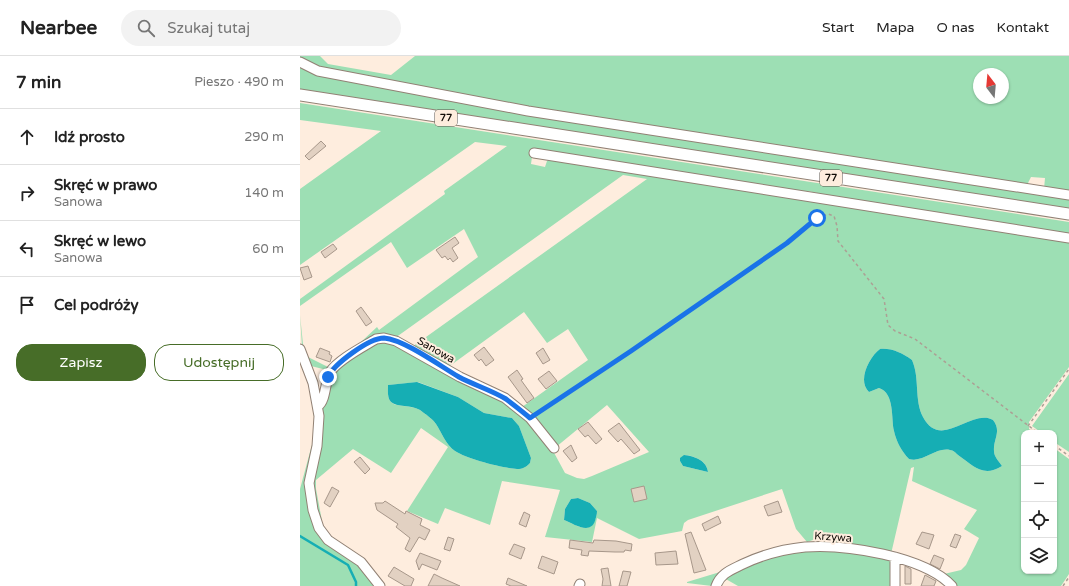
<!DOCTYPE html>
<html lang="pl">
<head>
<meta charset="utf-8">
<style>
  :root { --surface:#fff; --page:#f2f2f2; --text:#222; --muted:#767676; --line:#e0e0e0; --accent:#476d28 }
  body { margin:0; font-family:"Varela Round",sans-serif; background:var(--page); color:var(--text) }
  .controls { position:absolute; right:12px; bottom:12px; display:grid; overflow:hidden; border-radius:8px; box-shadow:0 1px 3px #0004 }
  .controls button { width:36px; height:36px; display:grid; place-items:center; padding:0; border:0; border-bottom:1px solid var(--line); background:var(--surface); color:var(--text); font:20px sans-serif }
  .compass { position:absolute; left:673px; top:12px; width:36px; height:36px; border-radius:50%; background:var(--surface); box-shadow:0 1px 3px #0004; rotate:344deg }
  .stop { position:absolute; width:12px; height:12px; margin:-9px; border:3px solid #1a73e8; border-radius:50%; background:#fff }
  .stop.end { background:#1a73e8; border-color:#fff; box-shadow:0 1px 4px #0008 }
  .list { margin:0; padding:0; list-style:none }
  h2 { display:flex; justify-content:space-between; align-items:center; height:52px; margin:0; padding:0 16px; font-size:17px }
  h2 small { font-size:13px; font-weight:400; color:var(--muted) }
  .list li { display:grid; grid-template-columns:26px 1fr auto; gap:12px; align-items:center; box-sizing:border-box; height:56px; padding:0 16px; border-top:1px solid var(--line) }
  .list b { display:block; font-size:15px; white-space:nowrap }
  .list p { margin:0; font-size:13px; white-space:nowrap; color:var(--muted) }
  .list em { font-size:13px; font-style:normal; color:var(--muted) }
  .actions { display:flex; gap:8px; padding:12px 16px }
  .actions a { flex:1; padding:9px 0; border:1px solid var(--accent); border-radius:16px; text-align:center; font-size:14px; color:var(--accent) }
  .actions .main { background:var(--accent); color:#fff }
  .icon { flex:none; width:22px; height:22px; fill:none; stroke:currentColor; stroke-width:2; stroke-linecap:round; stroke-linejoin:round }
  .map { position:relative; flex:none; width:769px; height:530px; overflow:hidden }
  header { display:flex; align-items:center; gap:24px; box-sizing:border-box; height:56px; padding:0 20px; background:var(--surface); border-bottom:1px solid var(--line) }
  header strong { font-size:19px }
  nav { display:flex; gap:22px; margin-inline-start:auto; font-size:14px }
  .search { width:280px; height:36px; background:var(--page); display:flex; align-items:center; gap:10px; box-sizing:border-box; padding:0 14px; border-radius:22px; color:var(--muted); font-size:15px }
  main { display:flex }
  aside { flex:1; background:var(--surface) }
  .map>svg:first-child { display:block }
  .green { fill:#9ddfb4; fill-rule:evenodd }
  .water { fill:#16aeb4 }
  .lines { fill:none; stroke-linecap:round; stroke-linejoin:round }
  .stream { stroke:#16aeb4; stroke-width:2.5 }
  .building { fill:#e2d1c2; stroke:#a7978a }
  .minor-casing { stroke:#918174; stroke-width:11 }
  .major-casing { stroke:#918174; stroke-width:13 }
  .path { stroke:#ac9f94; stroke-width:1.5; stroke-dasharray:3 3; stroke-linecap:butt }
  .minor { stroke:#fff; stroke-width:9 }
  .major { stroke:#fff; stroke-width:11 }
  .route { stroke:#1a73e8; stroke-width:5 }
  .labels { text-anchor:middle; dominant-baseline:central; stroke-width:4; stroke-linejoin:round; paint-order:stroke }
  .shield { fill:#feedde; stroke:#595048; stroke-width:1 }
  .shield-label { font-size:10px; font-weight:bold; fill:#120d08 }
  .street-label { font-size:11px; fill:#120d08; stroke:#feedde }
</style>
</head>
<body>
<header>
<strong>Nearbee</strong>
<div class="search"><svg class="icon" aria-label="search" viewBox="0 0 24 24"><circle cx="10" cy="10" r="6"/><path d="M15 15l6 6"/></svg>Szukaj tutaj</div>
<nav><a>Start</a><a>Mapa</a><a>O nas</a><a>Kontakt</a></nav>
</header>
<main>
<aside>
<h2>7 min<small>Pieszo · 490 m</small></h2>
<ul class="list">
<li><svg class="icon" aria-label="ahead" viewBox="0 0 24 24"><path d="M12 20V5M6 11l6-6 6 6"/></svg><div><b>Idź prosto</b></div><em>290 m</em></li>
<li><svg class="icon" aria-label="right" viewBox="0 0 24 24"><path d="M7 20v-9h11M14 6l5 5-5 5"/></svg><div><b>Skręć w prawo</b><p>Sanowa</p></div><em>140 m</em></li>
<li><svg class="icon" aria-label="left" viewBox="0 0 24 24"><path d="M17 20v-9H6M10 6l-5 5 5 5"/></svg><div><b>Skręć w lewo</b><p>Sanowa</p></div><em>60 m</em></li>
<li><svg class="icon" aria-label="arrive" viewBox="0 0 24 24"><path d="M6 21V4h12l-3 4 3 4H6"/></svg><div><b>Cel podróży</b></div></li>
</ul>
<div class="actions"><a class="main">Zapisz</a><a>Udostępnij</a></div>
</aside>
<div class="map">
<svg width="769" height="530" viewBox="0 0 769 530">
  <rect width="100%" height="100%" fill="#feedde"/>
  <path class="green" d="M0,0H20L28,8L91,19L115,0H769V137L744,133L745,122L731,121L727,129L304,65L26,14L0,4ZM679,18H703V42H679Z
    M0,12L12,17L270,66L272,65L769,141V153L0,33Z
    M0,47L769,166V180L528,141C517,135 501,134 489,136L233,94L231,108L245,111L247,105L252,101L769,184V311L729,366V373L734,377H724V515H754V392L769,403V518L761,530H654L643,519L626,511L644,518L661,514L666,509L679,482L664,473L677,454L612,425L614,411L611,412L591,498L522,489V481L507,486L496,473L482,433L388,464L384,467L382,475L339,483L297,462L292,486L245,481L260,434L202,425L190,469L145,452L138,468L107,455L148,391L121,372L91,417L53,393L16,424V433L22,465L19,466L13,446L11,425L18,398L22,354L31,320L36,313L74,286L82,284L93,286L158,322L202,343L232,367L252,393L265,417L277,422L284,423L292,420L349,396L307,349L256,391L240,369L213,346L214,343L222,351L288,304L268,273L247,287L224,256L147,312L188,330L186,331L164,321L112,291L347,123L323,119L95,282H74L45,301L77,271L79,274L178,201L164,173L107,212L91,186L0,250V243L145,138L144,135L207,90L175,86L0,209V133L81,75L0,64ZM580,293C592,292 602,297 612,304C620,322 614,344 623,361C641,395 671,352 693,364C702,375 693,383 694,395C694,401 699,405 702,410C683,422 674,410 658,399C656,397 653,394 650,394C635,391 624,407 609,403C602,396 596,385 594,375C591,363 595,337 579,332L569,336C557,325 569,301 580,293ZM118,326L158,341L184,357L212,362L219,370L231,402L230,407C226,411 223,413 217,413C203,412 167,403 155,395C146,389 142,377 136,368C133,363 125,358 120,354C112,349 95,351 91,346C87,342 88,334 88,329ZM385,399C395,400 407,405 408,416L383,410L380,405L381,402ZM278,442L290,447L297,455C297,459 296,461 295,464C290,479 274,468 264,464L265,453L271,443Z
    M0,259L3,288L6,300L30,312L27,314L11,310L2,291Z
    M769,318V396L754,386V377H742L732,370Z
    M13,355H15L18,374L8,415L14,464L52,501L77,530H0V433L13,385L15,367Z
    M506,492L591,501L594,530H438L424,522L469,501Z
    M420,516L412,530L387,527V526Z"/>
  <path class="water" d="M580,293C592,292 602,297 612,304C620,322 614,344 623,361C641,395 671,352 693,364C702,375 693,383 694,395C694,401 699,405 702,410C683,422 674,410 658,399C656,397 653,394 650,394C635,391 624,407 609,403C602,396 596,385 594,375C591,363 595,337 579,332L569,336C557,325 569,301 580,293Z
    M117,326L158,341L184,357L212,362L219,370L231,402L230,407C226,411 223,413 217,413C203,412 167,403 155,395C146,389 142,377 136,368C133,363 125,358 120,354C112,349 96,351 91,346C87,342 88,334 88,329Z
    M384,399C395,400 407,405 408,416L383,410L380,405V402Z
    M278,442L290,447L297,455C297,459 296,461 295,465C290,479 274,468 264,464L265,453L271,443Z"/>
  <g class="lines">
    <path class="stream" d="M0,480L48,509L56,526V530"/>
  </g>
  <path class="building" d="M21,85L26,90L9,104L5,100Z
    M155,181L159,187L152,192L158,202L153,206L150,202L148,204L145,200L142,202L136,194Z
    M33,188L37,193L25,202L21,196Z
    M8,210L12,221L4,224L0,212Z
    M61,251L72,266L66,270L56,255Z
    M184,291L194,304L186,310L181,303L179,305L174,299Z
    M20,292L30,296L29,298L32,300L30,306L16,301Z
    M243,292L250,304L243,308L236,297Z
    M217,314L223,323L221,324L234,342L227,347L208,321Z
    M249,315L257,325L246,333L238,323Z
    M288,366L302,383L296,388L288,379L285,381L278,373Z
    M319,367L340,394L334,398L321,383L318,386L308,375Z
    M271,389L277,402L272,406L263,395Z
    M60,401L70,413L65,418L54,406Z
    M344,430L347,443L334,446L331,433Z
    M32,431L39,435L30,451L24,447Z
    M85,445L105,458L106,455L122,463L120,469L130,474L125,484L119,481L110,496L105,493L110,482L96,471L98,468L77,454L75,447H83Z
    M478,445L482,456L468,460L464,450Z
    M224,456L230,459L226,471L219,468Z
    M418,460L421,467L405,475L402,468Z
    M391,476L406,514L394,517L385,478Z
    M622,476L634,479L629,493L616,488Z
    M655,478L661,480L656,492L650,490Z
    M148,481L154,483L150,495L144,493Z
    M270,484L293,487L294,484L316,485L332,488L331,495L325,494L324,496H315L289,495L288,500L281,499L282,494L269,492Z
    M214,488L225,492L221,503L209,498Z
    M376,495L378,508L356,509L355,497Z
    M120,497L141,505L137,514L122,508L119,514L116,505Z
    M634,499L644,503L640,513L630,508Z
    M242,500L258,506L254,518L238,512Z
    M605,510L611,513V528H605Z
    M94,511L114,523L111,530H105L88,520Z
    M308,512L311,530H302L303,523L301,513Z
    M323,515L331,516L327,530H319Z
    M134,518L142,522L160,530H128Z
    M625,519L636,525L634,530H621Z
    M208,522L227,530H211L206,528Z"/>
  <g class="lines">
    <defs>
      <path id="minor" d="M0,6L18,15L228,55L769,139
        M234,97L769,182
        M0,293L13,327L19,360L17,390L9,427L13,454L19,472L28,484L61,506L80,530
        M18,350C26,345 25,325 30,316C39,303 63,291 76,283L84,282L96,285L160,321L205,342L230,362L254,392
        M595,501V530
        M279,530L280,528
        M416,530C421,517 431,514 443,508C462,499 485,493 505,491C545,488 624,500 652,530"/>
      <path id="major" d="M0,39L769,158"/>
    </defs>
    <use href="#minor" class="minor-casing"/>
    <use href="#major" class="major-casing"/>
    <path class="path" d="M237,357L331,295L487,187L517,162L528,158L534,160L537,170L538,185L584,243L588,269L595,275L615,283L738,377
      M728,370L769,313
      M754,389L769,400
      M763,530L769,521"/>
    <use href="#minor" class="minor"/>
    <use href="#major" class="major"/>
  </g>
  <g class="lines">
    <path class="route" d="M28,321C34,308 69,282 84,282C105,284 140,310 159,321C174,329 191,334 206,343C214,349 222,355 230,362L331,295L487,187L517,162"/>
  </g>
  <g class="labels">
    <g class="shield">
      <rect x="135" y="54" width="22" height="16" rx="3"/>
      <rect x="520" y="114" width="22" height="16" rx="3"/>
    </g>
    <g class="shield-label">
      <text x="146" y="62">77</text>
      <text x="531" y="122">77</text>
    </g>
    <g class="street-label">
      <text transform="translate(136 294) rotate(30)">Sanowa</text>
      <text transform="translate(533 481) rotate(4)">Krzywa</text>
    </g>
  </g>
</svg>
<div class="controls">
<button>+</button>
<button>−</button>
<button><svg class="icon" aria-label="locate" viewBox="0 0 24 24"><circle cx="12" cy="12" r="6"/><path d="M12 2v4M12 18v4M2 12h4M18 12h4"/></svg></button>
<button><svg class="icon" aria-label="layers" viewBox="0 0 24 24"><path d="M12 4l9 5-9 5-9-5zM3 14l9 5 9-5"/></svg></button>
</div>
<svg class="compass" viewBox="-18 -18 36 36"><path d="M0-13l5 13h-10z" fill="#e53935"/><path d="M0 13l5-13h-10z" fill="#767676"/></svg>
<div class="stop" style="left:517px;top:162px"></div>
<div class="stop end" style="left:28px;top:321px"></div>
</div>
</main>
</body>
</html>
